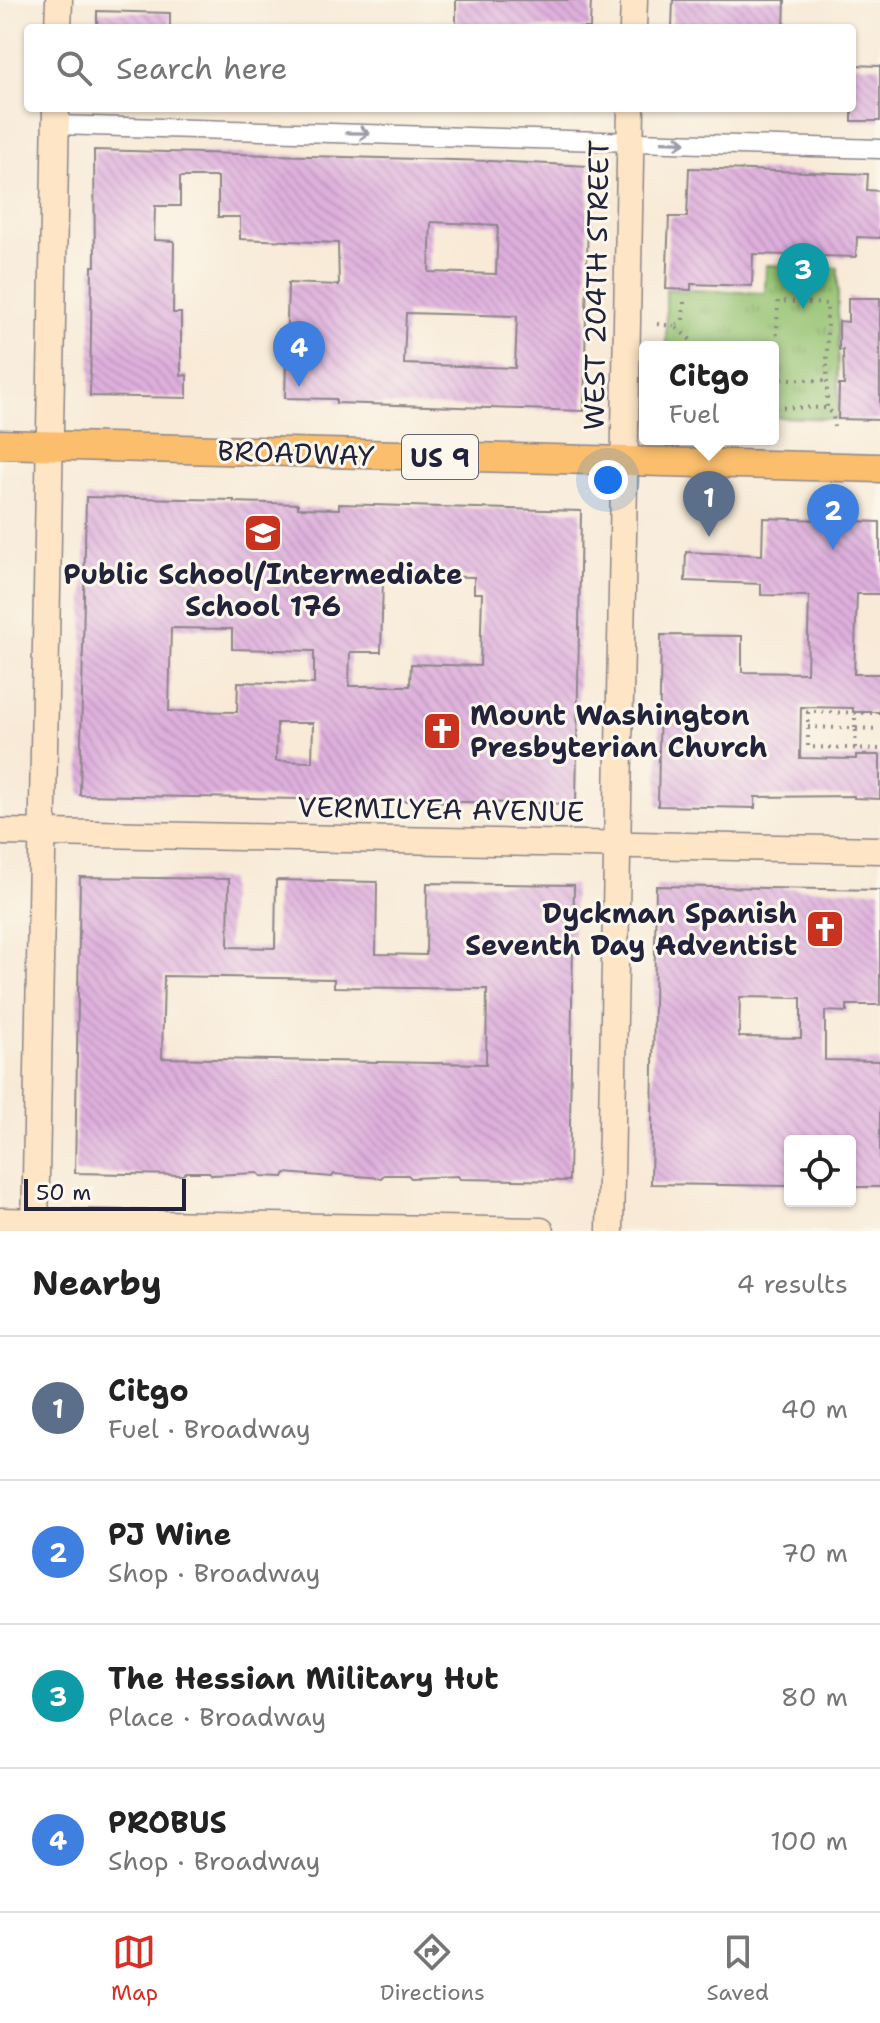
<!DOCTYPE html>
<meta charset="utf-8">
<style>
body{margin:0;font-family:"Shantell Sans",sans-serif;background:#f2f2f2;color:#222}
.controls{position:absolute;right:24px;bottom:24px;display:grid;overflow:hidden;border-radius:8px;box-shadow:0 2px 6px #0004}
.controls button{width:72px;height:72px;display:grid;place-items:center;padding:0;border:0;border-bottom:2px solid #e0e0e0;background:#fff;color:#222;font:40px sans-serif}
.scale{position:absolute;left:24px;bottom:20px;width:162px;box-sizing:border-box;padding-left:8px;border:4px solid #22223b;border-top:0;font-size:22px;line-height:28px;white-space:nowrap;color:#22223b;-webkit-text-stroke:6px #fbf7ec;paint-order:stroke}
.you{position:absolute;left:608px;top:480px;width:28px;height:28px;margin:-20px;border:6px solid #fff;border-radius:50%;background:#1a73e8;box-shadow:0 0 0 12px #1a73e833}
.badge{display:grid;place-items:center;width:52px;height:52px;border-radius:50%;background:#d93025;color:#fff;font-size:26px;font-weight:700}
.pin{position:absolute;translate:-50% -66px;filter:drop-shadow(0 2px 4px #0008)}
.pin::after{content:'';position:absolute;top:42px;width:28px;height:24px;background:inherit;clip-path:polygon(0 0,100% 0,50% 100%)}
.popup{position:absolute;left:639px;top:341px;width:140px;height:104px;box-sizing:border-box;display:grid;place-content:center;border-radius:8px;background:#fff;filter:drop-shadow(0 2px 6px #0005);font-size:26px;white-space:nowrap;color:#767676}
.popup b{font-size:30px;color:#222}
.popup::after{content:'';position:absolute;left:50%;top:100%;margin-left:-16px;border:16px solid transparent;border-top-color:#fff}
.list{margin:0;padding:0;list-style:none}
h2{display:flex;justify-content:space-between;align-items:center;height:104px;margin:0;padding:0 32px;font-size:34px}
h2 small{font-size:26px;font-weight:400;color:#767676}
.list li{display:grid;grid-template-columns:52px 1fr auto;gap:24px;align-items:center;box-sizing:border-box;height:144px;padding:0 32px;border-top:2px solid #e0e0e0}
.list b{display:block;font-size:30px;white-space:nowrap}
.list p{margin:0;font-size:26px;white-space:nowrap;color:#767676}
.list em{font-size:26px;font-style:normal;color:#767676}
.icon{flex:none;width:44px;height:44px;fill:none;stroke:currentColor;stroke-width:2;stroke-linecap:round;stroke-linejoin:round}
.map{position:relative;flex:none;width:880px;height:1231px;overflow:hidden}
.search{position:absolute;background:#fff;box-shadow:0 2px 6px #0004;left:24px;right:24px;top:24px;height:88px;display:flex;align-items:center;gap:20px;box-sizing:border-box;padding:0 28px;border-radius:8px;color:#767676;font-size:30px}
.sheet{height:680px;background:#fff}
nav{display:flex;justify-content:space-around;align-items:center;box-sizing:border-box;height:112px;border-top:2px solid #e0e0e0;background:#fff;font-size:22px;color:#767676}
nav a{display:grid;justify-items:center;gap:4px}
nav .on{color:#d93025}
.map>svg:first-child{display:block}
</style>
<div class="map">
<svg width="880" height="1231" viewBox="0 0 880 1231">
<defs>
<pattern id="park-tufts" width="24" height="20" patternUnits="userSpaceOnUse" patternTransform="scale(2)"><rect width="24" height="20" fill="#95c271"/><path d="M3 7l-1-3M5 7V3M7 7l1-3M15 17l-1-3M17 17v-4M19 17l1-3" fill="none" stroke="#80a663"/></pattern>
<pattern id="building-back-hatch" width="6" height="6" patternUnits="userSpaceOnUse" patternTransform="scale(2)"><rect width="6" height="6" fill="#deafdc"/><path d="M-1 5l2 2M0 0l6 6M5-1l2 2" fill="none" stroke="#be96be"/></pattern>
</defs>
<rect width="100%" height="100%" fill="#fbf7ec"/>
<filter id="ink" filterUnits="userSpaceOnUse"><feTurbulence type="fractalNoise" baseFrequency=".0125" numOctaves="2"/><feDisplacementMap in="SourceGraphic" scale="16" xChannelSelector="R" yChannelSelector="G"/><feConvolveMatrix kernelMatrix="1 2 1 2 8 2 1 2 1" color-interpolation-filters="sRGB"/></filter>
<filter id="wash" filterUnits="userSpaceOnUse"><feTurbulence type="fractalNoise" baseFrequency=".006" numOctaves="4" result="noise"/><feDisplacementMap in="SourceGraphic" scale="32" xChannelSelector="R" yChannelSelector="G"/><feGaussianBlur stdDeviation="1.8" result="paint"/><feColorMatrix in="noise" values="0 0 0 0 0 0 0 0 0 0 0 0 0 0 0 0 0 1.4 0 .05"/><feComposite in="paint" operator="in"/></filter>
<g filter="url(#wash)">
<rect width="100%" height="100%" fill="#f8ead7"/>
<polygon fill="url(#park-tufts)" stroke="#5c7256" stroke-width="2" points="766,265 838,268 838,419 773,417 773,347 666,347 666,289 765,293"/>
<g id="blocks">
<g fill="url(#building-back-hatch)" fill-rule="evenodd">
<polygon points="456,0 591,0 590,28 456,28"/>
<polygon points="673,0 785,0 784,28 672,28"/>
<polygon points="97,11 170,13 170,28 97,28"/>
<polygon points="852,65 880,66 880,121 852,121"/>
<path d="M94,150L490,161L589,166L584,411L336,403V399L285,398L288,283L339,285L338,243L240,239V217H218V177H180V206H155L154,240L174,241L173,313H181V376L187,375V398L90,396L92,266H95ZM431,222L498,225L496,274L429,272ZM406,313L517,316L515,368L404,364Z"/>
<polygon points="689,168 868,174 867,190 880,191 880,238 857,237 856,257 753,254 752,286 691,284 691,290 666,289 669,217 687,217"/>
<polygon points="848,298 880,298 880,420 838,419 839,385 844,385 843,350 839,350 839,321 848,322"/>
<path d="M86,497L234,500V502L298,504V508L339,509V504L581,511L576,804L80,795ZM420,576L474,577V593H482L480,666L411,664L410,686H349L350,652H381L383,579H420ZM171,628L232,629V649L314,651V684L238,682L237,712L169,711ZM277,723H313L312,762L276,761Z"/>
<polygon points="763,518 880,522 880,594 857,594 854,674 880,674 880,712 853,712 853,708 801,707 800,758 856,759 856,755 880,755 880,799 854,798 854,796 755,797 755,808 658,806 661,635 742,636 742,672 807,673 809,596 761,595 761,584 685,581 686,552 762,555"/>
<path d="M80,877L229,879L228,947L275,948L276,880L377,882L376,954L426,955L427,883L574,885L569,1181L460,1179L458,1176L411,1178L408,1175H384L381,1178L334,1174L332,1177L285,1173L283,1177L261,1176L258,1173L212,1175L209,1172H186L183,1175L75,1173ZM164,976L334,979V987L487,989L486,1064L162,1058Z"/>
<path d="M656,886L880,890V1005H847V1012L825,1011V1060L880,1061V1187H850V1141H790V1186L651,1184ZM740,997L801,998V1038L739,1037Z"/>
</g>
</g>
</g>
<g filter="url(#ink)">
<use href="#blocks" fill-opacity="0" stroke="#8d8689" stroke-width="2"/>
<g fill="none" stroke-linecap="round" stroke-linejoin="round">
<defs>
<polyline id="street" points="56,125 880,149"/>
<g id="secondary">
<polyline points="58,28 59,0"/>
<polyline points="633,28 634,0"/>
<polyline points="0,832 880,850"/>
<polyline points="0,1221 541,1231"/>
<polyline points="35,1231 56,108"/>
<polyline points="610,1231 631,108"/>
</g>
<polyline id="primary" points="0,444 880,468"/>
</defs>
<use href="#street" stroke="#8d8689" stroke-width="21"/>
<use href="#secondary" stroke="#8d8689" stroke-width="29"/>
<use href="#primary" stroke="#8d8689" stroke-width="31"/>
<g stroke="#8d8689" stroke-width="4" stroke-dasharray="2 6" stroke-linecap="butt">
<polyline points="684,302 683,320 674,326 699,347"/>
<polyline points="657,324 674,326"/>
<polyline points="699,346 717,347"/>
<polyline points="774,378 827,381"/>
<polyline points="774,407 778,301 827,304 827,408"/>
<polyline points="775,407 827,408 833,414 834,427"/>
<polyline points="880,713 808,712 808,747 880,749"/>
<polyline points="808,727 880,729"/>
<polyline points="855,728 855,713"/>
<polyline points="855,748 856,728"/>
</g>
<use href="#street" stroke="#fff" stroke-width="18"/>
<use href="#secondary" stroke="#fde5c5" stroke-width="26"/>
<use href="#primary" stroke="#fabe6d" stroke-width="28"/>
</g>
<defs><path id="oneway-shaft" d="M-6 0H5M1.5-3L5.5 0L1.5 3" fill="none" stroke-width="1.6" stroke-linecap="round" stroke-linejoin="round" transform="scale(2)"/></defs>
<g stroke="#9c9ca7">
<use href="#oneway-shaft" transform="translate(358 133) rotate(1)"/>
<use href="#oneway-shaft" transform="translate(674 142) rotate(2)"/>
</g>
</g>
<defs>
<symbol id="school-square" viewBox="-11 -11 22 22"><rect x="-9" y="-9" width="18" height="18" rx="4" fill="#c8321e" stroke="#fbf7ec"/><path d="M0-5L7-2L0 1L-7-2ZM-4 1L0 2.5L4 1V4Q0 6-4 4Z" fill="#fff"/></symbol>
<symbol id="church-square" viewBox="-11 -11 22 22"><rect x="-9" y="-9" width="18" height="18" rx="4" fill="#c8321e" stroke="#fbf7ec"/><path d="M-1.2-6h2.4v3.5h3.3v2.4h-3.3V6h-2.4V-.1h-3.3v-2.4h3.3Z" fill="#fff"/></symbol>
</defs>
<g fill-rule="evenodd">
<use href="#school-square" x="241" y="511" width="44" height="44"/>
<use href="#church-square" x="420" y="709" width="44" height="44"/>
<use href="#church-square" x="803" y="907" width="44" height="44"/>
</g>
<g text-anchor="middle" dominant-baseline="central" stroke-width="6" stroke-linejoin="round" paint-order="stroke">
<rect fill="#fbf7ec" stroke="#636270" stroke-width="2" x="402" y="435" width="76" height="44" rx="6"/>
<g font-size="26" font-weight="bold" fill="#22223b">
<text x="440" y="457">US 9</text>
</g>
<g font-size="28" fill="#22223b" stroke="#fbf7ec">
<text transform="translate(596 285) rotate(-89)">WEST 204TH STREET</text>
<text transform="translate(296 453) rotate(2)">BROADWAY</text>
<text transform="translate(441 809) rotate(1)">VERMILYEA AVENUE</text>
</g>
<g font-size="28" font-weight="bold" fill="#22223b" stroke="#fbf7ec">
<text x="263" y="574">Public School/Intermediate<tspan x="263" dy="32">School 176</tspan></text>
<text x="470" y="715" text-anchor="start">Mount Washington<tspan x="470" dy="32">Presbyterian Church</tspan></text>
<text x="797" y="913" text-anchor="end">Dyckman Spanish<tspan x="797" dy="32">Seventh Day Adventist</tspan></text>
</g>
</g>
</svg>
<div class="controls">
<button><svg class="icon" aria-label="locate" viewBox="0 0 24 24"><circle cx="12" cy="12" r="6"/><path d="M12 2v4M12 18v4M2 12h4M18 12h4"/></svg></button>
</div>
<div class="scale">50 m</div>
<div class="you"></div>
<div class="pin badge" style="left:709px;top:537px;background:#5c6f8a">1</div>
<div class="popup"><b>Citgo</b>Fuel</div>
<div class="pin badge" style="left:833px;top:550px;background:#3f7fe0">2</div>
<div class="pin badge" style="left:803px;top:309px;background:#0f9aa8">3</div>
<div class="pin badge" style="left:299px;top:387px;background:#3f7fe0">4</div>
<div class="search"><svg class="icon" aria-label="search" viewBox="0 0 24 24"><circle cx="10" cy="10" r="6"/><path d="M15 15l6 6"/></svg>Search here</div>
</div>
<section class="sheet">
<h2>Nearby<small>4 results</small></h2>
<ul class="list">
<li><span class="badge" style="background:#5c6f8a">1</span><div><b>Citgo</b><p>Fuel · Broadway</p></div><em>40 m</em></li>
<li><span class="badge" style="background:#3f7fe0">2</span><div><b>PJ Wine</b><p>Shop · Broadway</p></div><em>70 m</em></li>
<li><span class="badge" style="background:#0f9aa8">3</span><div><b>The Hessian Military Hut</b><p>Place · Broadway</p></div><em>80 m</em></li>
<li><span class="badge" style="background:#3f7fe0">4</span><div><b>PROBUS</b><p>Shop · Broadway</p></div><em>100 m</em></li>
</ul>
</section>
<nav>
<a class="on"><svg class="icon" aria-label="map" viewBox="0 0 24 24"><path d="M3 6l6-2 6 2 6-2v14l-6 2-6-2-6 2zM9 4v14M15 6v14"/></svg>Map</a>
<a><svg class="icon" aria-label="directions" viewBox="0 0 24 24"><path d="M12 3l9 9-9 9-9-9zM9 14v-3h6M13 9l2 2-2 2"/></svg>Directions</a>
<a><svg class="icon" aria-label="saved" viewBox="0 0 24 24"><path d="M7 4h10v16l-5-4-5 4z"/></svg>Saved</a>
</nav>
